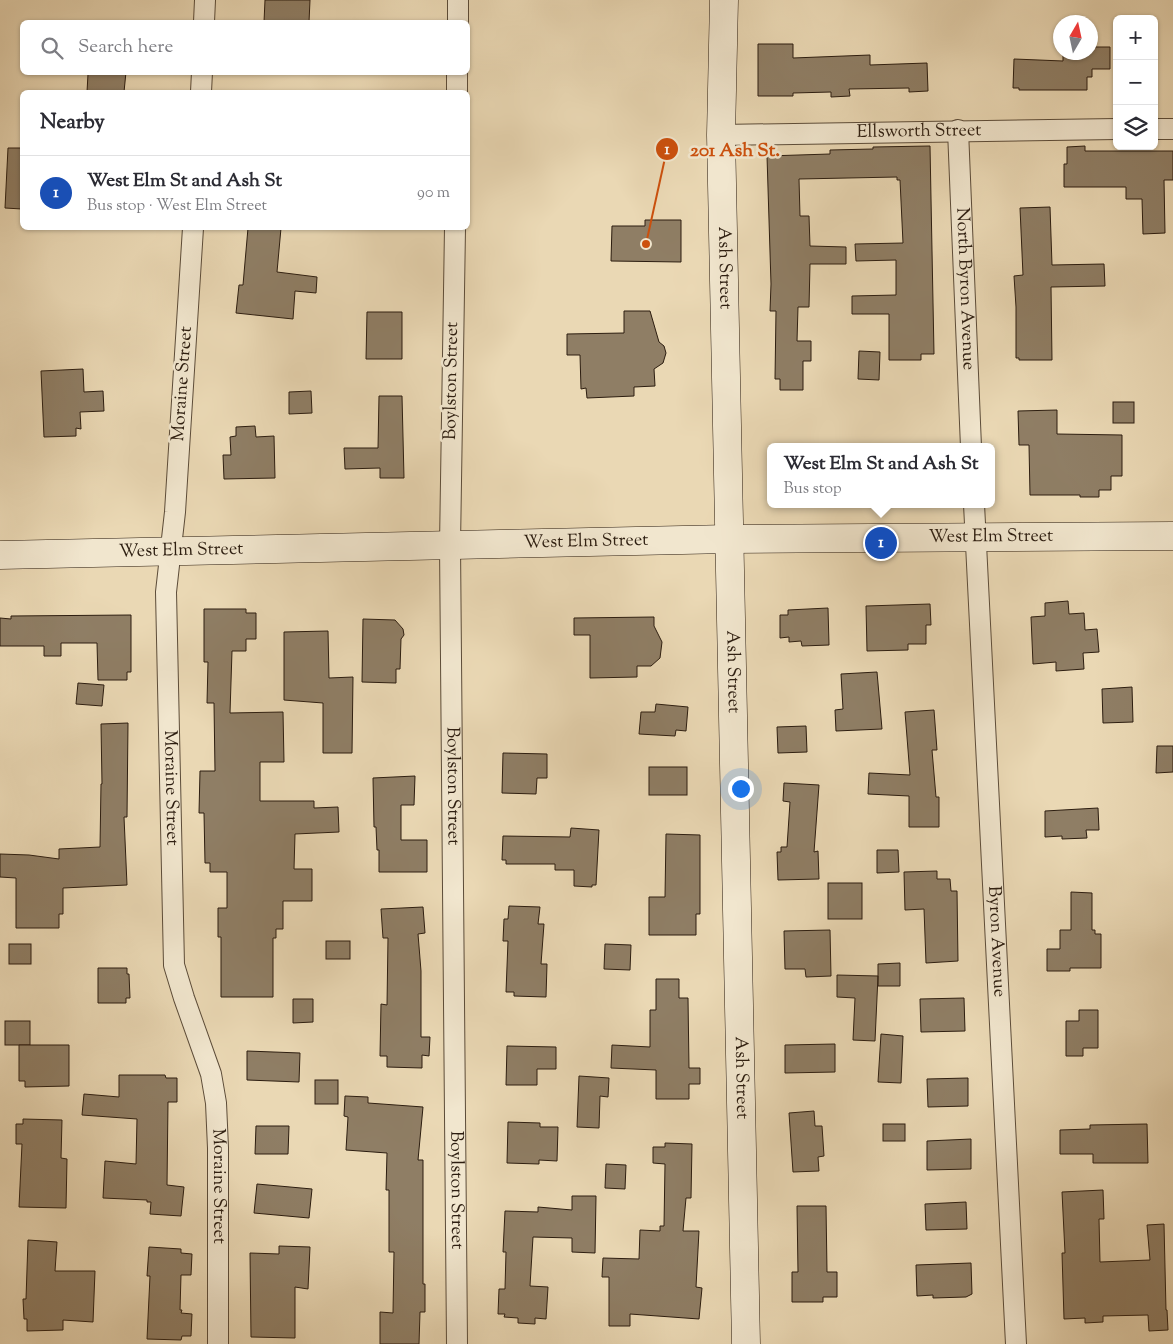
<!DOCTYPE html>
<meta charset="utf-8">
<style>
body{margin:0;font-family:"Sorts Mill Goudy",serif;background:#f7f7f7;color:#2b2b33}
.controls{position:absolute;right:15px;top:15px;display:grid;overflow:hidden;border-radius:8px;box-shadow:0 1px 4px #0004}
.controls button{width:45px;height:45px;display:grid;place-items:center;padding:0;border:0;border-bottom:1px solid #e1e1e2;background:#fff;color:#2b2b33;font:25px sans-serif}
.compass{position:absolute;left:1053px;top:15px;width:45px;height:45px;border-radius:50%;background:#fff;box-shadow:0 1px 4px #0004;rotate:9deg}
.you{position:absolute;left:740px;top:788px;width:18px;height:18px;margin:-12px;border:4px solid #fff;border-radius:50%;background:#1a73e8;box-shadow:0 0 0 8px #1a73e833}
.badge{display:grid;place-items:center;width:32px;height:32px;border-radius:50%;background:#d93025;color:#fff;font-size:16px;font-weight:700}
.pin{position:absolute;translate:-50% -50%;border:2px solid #fff;box-shadow:0 1px 5px #0006}
.popup{position:absolute;left:767px;top:443px;width:228px;height:65px;box-sizing:border-box;display:grid;place-content:center;border-radius:8px;background:#fff;filter:drop-shadow(0 1px 4px #0005);font-size:16px;white-space:nowrap;color:#7c7c81}
.popup b{font-size:19px;color:#2b2b33}
.popup::after{content:'';position:absolute;left:50%;top:100%;margin-left:-10px;border:10px solid transparent;border-top-color:#fff}
.list{margin:0;padding:0;list-style:none}
h2{display:flex;justify-content:space-between;align-items:center;height:65px;margin:0;padding:0 20px;font-size:21px}
h2 small{font-size:16px;font-weight:400;color:#7c7c81}
.list li{display:grid;grid-template-columns:32px 1fr auto;gap:15px;align-items:center;box-sizing:border-box;height:75px;padding:0 20px;border-top:1px solid #e1e1e2}
.list b{display:block;font-size:19px;white-space:nowrap}
.list p{margin:0;font-size:16px;white-space:nowrap;color:#7c7c81}
.list em{font-size:16px;font-style:normal;color:#7c7c81}
.icon{flex:none;width:28px;height:28px;fill:none;stroke:currentColor;stroke-width:2;stroke-linecap:round;stroke-linejoin:round}
.map{position:relative;flex:none;width:1173px;height:1344px;overflow:hidden}
.search{position:absolute;background:#fff;box-shadow:0 1px 4px #0004;left:20px;top:20px;width:450px;height:55px;display:flex;align-items:center;gap:12px;box-sizing:border-box;padding:0 18px;border-radius:8px;color:#7c7c81;font-size:19px}
.panel{position:absolute;background:#fff;box-shadow:0 1px 4px #0004;left:20px;top:90px;width:450px;height:140px;border-radius:8px}
.map>svg:first-child{display:block}
</style>
<div class="map">
<svg width="1173" height="1344" viewBox="0 0 1173 1344">
<rect width="100%" height="100%" fill="#ead8b4"/>
<filter id="stains"><feTurbulence type="fractalNoise" baseFrequency=".004" numOctaves="4"/><feColorMatrix values="0 0 0 0 .2 0 0 0 0 .09 0 0 0 0 .02 0 0 0 .5 -.17"/></filter>
<radialGradient id="worn" r=".72"><stop offset=".6" stop-color="#630" stop-opacity="0"/><stop offset="1" stop-color="#630" stop-opacity=".3"/></radialGradient>
<g fill="#8f7e65" stroke="#2c1d10">
<polygon points="265,0 310,0 309,22 264,22"/>
<polygon points="758,44 793,44 793,58 870,55 870,65 927,63 928,91 909,92 909,88 849,89 850,96 831,97 831,92 793,93 793,96 758,96"/>
<polygon points="1090,47 1110,47 1110,69 1092,69 1092,77 1087,77 1087,90 1019,90 1019,88 1013,88 1014,59 1063,61 1063,52 1090,52"/>
<polygon points="94,72 126,72 124,92 87,92 88,74 94,74"/>
<polygon points="930,146 934,354 921,354 921,360 889,360 889,314 852,314 852,296 896,295 896,260 856,261 855,244 903,243 900,180 897,180 897,177 799,179 800,216 809,216 810,246 846,247 846,264 810,264 809,307 798,307 797,341 811,341 811,361 803,361 803,390 780,390 780,379 775,379 776,311 770,311 771,284 767,156 830,154 830,150 873,149 873,147"/>
<polygon points="1085,146 1085,151 1173,151 1173,180 1164,180 1165,233 1143,234 1142,199 1126,199 1126,187 1064,187 1064,164 1067,164 1067,147"/>
<polygon points="8,148 22,148 22,209 5,208"/>
<polygon points="1050,207 1052,265 1104,264 1105,286 1051,287 1052,360 1019,360 1019,358 1016,358 1016,307 1014,276 1023,275 1020,208"/>
<polygon points="645,220 681,220 681,262 611,261 612,226 645,226"/>
<polygon points="248,228 281,228 277,272 317,277 316,293 295,291 293,319 236,313 239,285 243,285"/>
<polygon points="624,311 650,311 659,342 664,346 666,353 663,363 654,369 655,386 634,387 634,396 587,398 586,388 581,389 580,355 567,355 567,334 624,333"/>
<polygon points="367,312 402,312 402,359 366,359"/>
<polygon points="859,351 880,352 879,380 858,379"/>
<polygon points="83,369 84,392 103,391 104,411 80,412 81,429 76,428 76,436 44,437 41,371"/>
<polygon points="311,391 312,413 289,414 289,392"/>
<polygon points="379,396 402,396 404,478 380,478 380,468 345,469 344,448 378,448"/>
<rect x="1113" y="402" width="21" height="21"/>
<polygon points="1057,410 1057,434 1122,435 1122,476 1111,476 1111,490 1099,490 1099,497 1080,497 1080,495 1030,495 1029,445 1019,445 1018,411"/>
<polygon points="255,426 256,437 274,436 275,478 224,479 223,455 231,455 230,437 236,436 236,427"/>
<polygon points="1068,601 1069,614 1084,613 1085,630 1097,629 1099,652 1083,653 1084,669 1056,671 1056,662 1033,664 1031,617 1045,616 1045,603"/>
<polygon points="930,604 931,625 926,625 926,644 908,644 908,650 867,651 866,606"/>
<polygon points="828,608 829,645 802,646 801,641 789,642 789,637 780,638 780,615 788,615 788,610"/>
<polygon points="204,609 246,609 246,613 256,613 256,639 246,639 246,651 232,651 230,713 283,712 284,762 260,762 260,801 314,801 314,808 338,807 339,832 295,834 294,869 312,869 312,901 283,901 283,929 276,929 276,938 273,938 273,997 221,997 221,937 218,937 218,908 227,908 227,872 210,872 210,863 205,863 204,813 199,813 200,771 215,771 214,703 207,703 208,662 204,662"/>
<polygon points="131,615 131,672 127,672 127,680 98,680 97,643 61,643 61,656 44,656 44,646 0,646 0,618 11,619 11,616"/>
<polygon points="654,617 654,626 662,642 660,658 651,666 637,666 637,677 590,678 590,635 574,635 574,618"/>
<polygon points="363,619 395,620 403,629 404,635 401,639 400,669 396,669 396,683 362,682"/>
<polygon points="328,631 329,678 353,677 352,753 323,753 323,703 284,700 284,632"/>
<polygon points="877,672 882,729 836,731 835,710 843,709 841,674"/>
<polygon points="78,683 104,685 102,706 76,704"/>
<polygon points="1132,687 1133,722 1103,723 1102,689"/>
<polygon points="656,704 688,707 686,731 676,730 675,736 639,734 641,712 655,712"/>
<polygon points="934,710 937,750 932,750 936,797 939,797 939,827 909,827 909,796 868,794 869,773 910,775 905,712"/>
<polygon points="128,723 127,817 124,817 127,885 63,888 63,914 59,914 59,928 16,928 16,878 0,877 0,854 29,855 59,859 59,849 100,847 101,784 102,784 101,724"/>
<polygon points="806,726 807,752 778,753 777,727"/>
<polygon points="1157,746 1173,746 1173,772 1156,773"/>
<polygon points="503,753 547,754 547,778 537,778 536,794 502,793"/>
<rect x="649" y="767" width="38" height="28"/>
<polygon points="415,776 414,805 401,805 401,840 427,840 427,872 379,872 379,850 377,850 376,827 374,827 373,778"/>
<polygon points="784,783 819,785 814,852 818,851 819,879 778,880 777,852 781,852 781,847 787,847 790,802 783,801"/>
<polygon points="1098,808 1099,830 1086,830 1087,838 1062,839 1062,836 1045,837 1045,811"/>
<polygon points="571,828 599,830 596,885 592,885 592,887 574,886 574,870 555,870 555,864 506,864 506,860 502,860 503,836 570,837"/>
<polygon points="666,834 700,835 700,914 696,914 696,935 649,935 649,897 665,897"/>
<polygon points="877,850 898,850 899,872 877,873"/>
<polygon points="937,871 937,879 950,879 951,891 957,891 958,961 926,963 924,909 905,910 904,872"/>
<rect x="828" y="883" width="34" height="36"/>
<polygon points="1071,892 1092,893 1092,930 1095,930 1095,934 1101,934 1101,968 1070,968 1070,971 1047,971 1047,949 1060,949 1060,930 1071,930"/>
<polygon points="509,906 540,907 538,924 544,924 541,964 547,964 546,997 514,996 514,992 506,992 508,941 503,941 504,919 508,919"/>
<polygon points="423,907 425,933 418,934 421,971 421,1037 430,1037 429,1056 422,1055 422,1068 387,1067 387,1056 380,1056 381,1004 387,1005 388,938 383,938 381,909"/>
<polygon points="830,930 831,976 806,977 805,969 785,969 784,931"/>
<rect x="326" y="941" width="24" height="18"/>
<rect x="9" y="944" width="22" height="20"/>
<polygon points="605,944 631,945 630,970 604,969"/>
<polygon points="900,963 900,986 878,986 878,976 875,1041 853,1040 855,998 837,997 837,975 878,976 878,964"/>
<polygon points="98,968 127,968 127,974 129,974 130,998 126,998 126,1003 98,1003"/>
<polygon points="656,979 679,979 679,998 688,998 689,1068 700,1068 700,1084 689,1084 689,1099 656,1099 656,1070 611,1068 612,1045 650,1047 650,1010 656,1010"/>
<polygon points="964,998 965,1031 921,1032 920,999"/>
<polygon points="293,999 313,999 313,1022 293,1023"/>
<polygon points="1079,1010 1098,1010 1098,1048 1083,1048 1083,1056 1066,1056 1066,1021 1079,1021"/>
<rect x="5" y="1021" width="25" height="24"/>
<polygon points="881,1034 903,1036 901,1083 878,1082"/>
<polygon points="835,1044 835,1072 785,1073 785,1045"/>
<polygon points="19,1045 69,1045 69,1086 25,1087 25,1081 19,1081"/>
<polygon points="507,1046 556,1047 556,1069 537,1069 537,1085 506,1085"/>
<polygon points="247,1051 300,1053 299,1082 247,1080"/>
<polygon points="119,1075 165,1075 166,1078 177,1078 177,1102 168,1102 167,1185 184,1187 181,1216 150,1214 151,1202 147,1202 147,1200 103,1198 105,1161 136,1164 137,1119 82,1115 84,1094 119,1097"/>
<polygon points="579,1076 609,1078 608,1097 600,1096 599,1128 577,1127"/>
<polygon points="968,1078 968,1106 928,1107 927,1079"/>
<rect x="315" y="1080" width="23" height="24"/>
<polygon points="345,1096 368,1097 368,1103 423,1107 418,1160 423,1160 423,1284 425,1284 425,1312 420,1312 419,1344 380,1344 380,1312 393,1313 394,1252 389,1252 389,1190 386,1190 387,1153 346,1150 348,1117 344,1116"/>
<polygon points="814,1111 815,1126 822,1126 824,1156 818,1157 819,1171 793,1172 789,1113"/>
<polygon points="23,1119 62,1120 61,1158 67,1159 66,1208 19,1207 22,1144 16,1144 16,1124 23,1124"/>
<polygon points="508,1122 540,1123 540,1127 558,1127 557,1161 539,1160 539,1164 507,1163"/>
<rect x="883" y="1124" width="22" height="17"/>
<polygon points="1147,1124 1148,1163 1093,1163 1093,1154 1060,1154 1060,1130 1090,1129 1090,1125"/>
<polygon points="256,1126 289,1126 288,1154 255,1154"/>
<polygon points="971,1139 971,1169 927,1170 927,1141"/>
<polygon points="665,1143 692,1144 691,1198 686,1198 683,1231 699,1231 696,1287 702,1288 699,1319 630,1314 630,1326 609,1326 609,1277 602,1277 603,1258 639,1259 640,1230 660,1231 660,1226 664,1226 665,1164 653,1163 653,1147 665,1147"/>
<polygon points="606,1164 626,1165 625,1189 605,1188"/>
<polygon points="257,1184 312,1189 309,1218 254,1213"/>
<polygon points="1103,1190 1104,1219 1099,1219 1100,1262 1150,1260 1147,1225 1164,1224 1166,1310 1167,1310 1168,1330 1149,1331 1148,1315 1103,1316 1103,1322 1085,1323 1085,1318 1064,1319 1062,1253 1065,1253 1062,1192"/>
<polygon points="572,1196 596,1196 595,1253 572,1252 572,1238 533,1237 530,1286 548,1287 546,1319 535,1318 535,1324 518,1323 518,1318 504,1317 505,1314 498,1314 499,1289 505,1289 506,1252 503,1252 505,1211 538,1212 538,1207 572,1210"/>
<polygon points="966,1202 967,1229 926,1230 925,1204"/>
<polygon points="797,1206 826,1206 827,1272 837,1272 837,1297 823,1297 823,1302 792,1302 792,1272 798,1272"/>
<polygon points="28,1240 57,1242 55,1271 95,1271 93,1322 63,1320 63,1330 27,1331 27,1319 24,1319 23,1299 26,1299"/>
<polygon points="279,1246 310,1247 308,1289 295,1287 295,1338 251,1337 250,1253 279,1254"/>
<polygon points="149,1247 181,1249 181,1253 192,1254 191,1275 181,1275 180,1310 182,1310 181,1313 192,1314 191,1336 182,1336 181,1340 147,1339 150,1276 147,1276"/>
<polygon points="971,1263 972,1294 966,1297 933,1298 933,1295 917,1296 916,1265"/>
</g>
<g fill="none" stroke-linecap="round" stroke-linejoin="round">
<defs>
<g id="street">
<polyline points="204,22 205,0"/>
<polyline points="458,22 458,0"/>
<polyline points="201,92 202,72"/>
<polyline points="457,92 457,72"/>
<polyline points="1154,129 1173,129"/>
<path id="s1" d="M958,130L971,447"/>
<path id="s2" d="M721,135L1117,129"/>
<path id="s3" d="M193,228L175,512L166,592L174,965L184,998L211,1074L216,1103L218,1148V1344"/>
<path id="s4" d="M455,228L450,545L457,1344"/>
<path id="s5" d="M974,504L1016,1344"/>
</g>
<g id="secondary">
<path id="s6" d="M724,0L721,135L746,1344"/>
<path id="s7" d="M0,555L729,539L1173,536"/>
</g>
</defs>
<use href="#street" stroke="#5c4c39" stroke-width="22"/>
<use href="#secondary" stroke="#2c1d10" stroke-width="29"/>
<use href="#street" stroke="#f1e6ce" stroke-width="20"/>
<use href="#secondary" stroke="#f1e6ce" stroke-width="28"/>
</g>
<g text-anchor="middle" dominant-baseline="central" stroke-width="5" stroke-linejoin="round" paint-order="stroke">
<g font-size="18" fill="#2c1d10" stroke="#f1e6ce">
<text stroke="none"><textPath href="#s2" startOffset="198">Ellsworth Street</textPath></text>
<text stroke="none"><textPath href="#s6" startOffset="268">Ash Street</textPath></text>
<text stroke="none"><textPath href="#s1" startOffset="159">North Byron Avenue</textPath></text>
<text transform="translate(452 381) rotate(-89)">Boylston Street</text>
<text transform="translate(183 384) rotate(-86)">Moraine Street</text>
<text stroke="none"><textPath href="#s7" startOffset="991">West Elm Street</textPath></text>
<text stroke="none"><textPath href="#s7" startOffset="586">West Elm Street</textPath></text>
<text stroke="none"><textPath href="#s7" startOffset="181">West Elm Street</textPath></text>
<text stroke="none"><textPath href="#s6" startOffset="672">Ash Street</textPath></text>
<text stroke="none"><textPath href="#s4" startOffset="558">Boylston Street</textPath></text>
<text stroke="none"><textPath href="#s3" startOffset="561">Moraine Street</textPath></text>
<text stroke="none"><textPath href="#s5" startOffset="438">Byron Avenue</textPath></text>
<text stroke="none"><textPath href="#s6" startOffset="1078">Ash Street</textPath></text>
<text stroke="none"><textPath href="#s3" startOffset="966">Moraine Street</textPath></text>
<text stroke="none"><textPath href="#s4" startOffset="962">Boylston Street</textPath></text>
</g>
</g>
<path fill="none" stroke="#cc500d" stroke-width="2" d="M646 244L667 149"/>
<g fill="#cc500d" stroke="#f1e6ce" stroke-width="2">
<circle cx="646" cy="244" r="5"/>
<circle cx="667" cy="149" r="12"/>
</g>
<g font-size="15" text-anchor="middle" font-weight="bold" fill="#fff">
<text x="667" y="154">1</text>
</g>
<g font-size="19" text-anchor="middle" font-weight="bold" fill="#cc500d" stroke="#f1e6ce" stroke-width="5" stroke-linejoin="round" paint-order="stroke">
<text x="735" y="156">201 Ash St.</text>
</g>
<rect width="100%" height="100%" filter="url(#stains)"/>
<rect width="100%" height="100%" fill="url(#worn)"/>
</svg>
<div class="controls">
<button>+</button>
<button>−</button>
<button><svg class="icon" aria-label="layers" viewBox="0 0 24 24"><path d="M12 4l9 5-9 5-9-5zM3 14l9 5 9-5"/></svg></button>
</div>
<svg class="compass" viewBox="-18 -18 36 36"><path d="M0-13l5 13h-10z" fill="#e53935"/><path d="M0 13l5-13h-10z" fill="#7c7c81"/></svg>
<div class="you"></div>
<div class="pin badge" style="left:881px;top:543px;background:#1a4fb4">1</div>
<div class="popup"><b>West Elm St and Ash St</b>Bus stop</div>
<div class="search"><svg class="icon" aria-label="search" viewBox="0 0 24 24"><circle cx="10" cy="10" r="6"/><path d="M15 15l6 6"/></svg>Search here</div>
<section class="panel">
<h2>Nearby<small></small></h2>
<ul class="list">
<li><span class="badge" style="background:#1a4fb4">1</span><div><b>West Elm St and Ash St</b><p>Bus stop · West Elm Street</p></div><em>90 m</em></li>
</ul>
</section>
</div>
